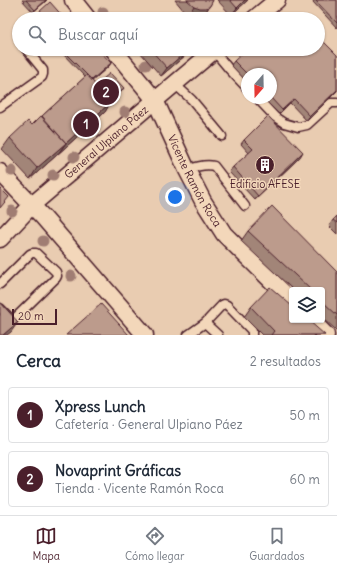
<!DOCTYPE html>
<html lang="es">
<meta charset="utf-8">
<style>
body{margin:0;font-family:Delius,sans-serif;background:#f6f6f7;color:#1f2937}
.controls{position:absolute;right:12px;bottom:12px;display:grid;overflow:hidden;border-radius:4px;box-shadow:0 1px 3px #0004}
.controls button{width:36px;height:36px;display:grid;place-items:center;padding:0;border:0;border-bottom:1px solid #e0e1e3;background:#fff;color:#1f2937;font:20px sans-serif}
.compass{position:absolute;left:241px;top:68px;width:36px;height:36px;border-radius:50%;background:#fff;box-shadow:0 1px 3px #0004;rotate:200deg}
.scale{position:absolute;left:12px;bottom:10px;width:45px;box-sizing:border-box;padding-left:4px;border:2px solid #4a1f2b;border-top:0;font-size:11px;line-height:14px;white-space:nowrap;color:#4a1f2b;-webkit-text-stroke:3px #f3d7ba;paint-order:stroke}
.you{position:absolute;left:175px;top:197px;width:14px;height:14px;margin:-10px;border:3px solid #fff;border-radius:50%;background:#1a73e8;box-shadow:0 0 0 6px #1a73e833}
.badge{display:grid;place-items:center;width:26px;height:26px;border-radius:50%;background:#4a1f2b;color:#fff;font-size:13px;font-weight:700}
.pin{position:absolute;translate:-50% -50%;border:2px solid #fff;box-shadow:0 1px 4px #0006}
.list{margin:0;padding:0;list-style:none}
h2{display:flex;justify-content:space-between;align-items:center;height:52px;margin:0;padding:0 16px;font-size:17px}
h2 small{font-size:13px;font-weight:400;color:#747a83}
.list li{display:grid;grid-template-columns:26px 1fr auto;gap:12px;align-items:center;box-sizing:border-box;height:56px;margin:0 8px 8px;padding:0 8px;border:1px solid #e0e1e3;border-radius:4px}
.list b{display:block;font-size:15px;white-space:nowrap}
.list p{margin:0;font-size:13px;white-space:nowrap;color:#747a83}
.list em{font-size:13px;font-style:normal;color:#747a83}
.icon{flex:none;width:22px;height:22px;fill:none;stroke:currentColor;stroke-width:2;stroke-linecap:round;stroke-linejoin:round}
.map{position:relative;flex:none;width:337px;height:335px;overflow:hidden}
.search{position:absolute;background:#fff;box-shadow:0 1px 3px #0004;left:12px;right:12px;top:12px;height:44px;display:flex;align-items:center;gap:10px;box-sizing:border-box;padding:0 14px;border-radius:22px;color:#747a83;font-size:15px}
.sheet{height:180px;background:#fff}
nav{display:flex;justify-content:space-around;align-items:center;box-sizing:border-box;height:56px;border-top:1px solid #e0e1e3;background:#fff;font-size:11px;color:#747a83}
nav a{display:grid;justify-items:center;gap:2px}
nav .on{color:#4a1f2b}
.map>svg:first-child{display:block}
</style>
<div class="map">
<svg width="337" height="335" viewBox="0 0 337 335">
<rect width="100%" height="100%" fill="#e9ccb1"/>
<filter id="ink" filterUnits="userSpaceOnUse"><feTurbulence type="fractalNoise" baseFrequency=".025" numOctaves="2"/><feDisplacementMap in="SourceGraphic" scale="8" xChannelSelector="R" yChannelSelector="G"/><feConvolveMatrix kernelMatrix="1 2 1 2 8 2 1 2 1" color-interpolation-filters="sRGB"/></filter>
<g filter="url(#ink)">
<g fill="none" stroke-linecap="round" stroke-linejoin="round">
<defs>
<g id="service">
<polyline points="214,51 229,69 247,88"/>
<polyline points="176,83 179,88 192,100 222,136"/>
<polyline points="257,98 275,117 284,123 298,127 307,125 331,103 337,103"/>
<polyline points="0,107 42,77 43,74 43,70 26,49"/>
<path d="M187,170C195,167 206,164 214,166L245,206"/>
<polyline points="0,284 30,254 32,253 36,253 56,272 57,276 56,278 14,319 11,319 0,308"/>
<polyline points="205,323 218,335"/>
<polyline points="188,335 205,323 222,305 224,304 227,305 252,331 252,335"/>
</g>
<g id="minor">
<polyline points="73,0 88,19"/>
<polyline points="254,19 277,0"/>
<path id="s1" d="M113,49L155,100L187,170L203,201L224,234L292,301"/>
<polyline points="0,172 43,217 145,335"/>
<path id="s2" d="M0,239L32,205L165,92L216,49"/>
<polyline points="311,320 326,335"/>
</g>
</defs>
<use href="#service" stroke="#4a1f2b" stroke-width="11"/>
<use href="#minor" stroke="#4a1f2b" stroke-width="19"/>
<use href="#service" stroke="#f3d7ba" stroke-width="8"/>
<use href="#minor" stroke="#f3d7ba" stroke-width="16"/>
</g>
<g fill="#a07d73">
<circle cx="103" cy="12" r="5.5"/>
<circle cx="146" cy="65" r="5.5"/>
<circle cx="125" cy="112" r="5.5"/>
<circle cx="74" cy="157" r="5.5"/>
<circle cx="12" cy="171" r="5.5"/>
<circle cx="53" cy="175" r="5.5"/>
<circle cx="12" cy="211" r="5.5"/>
<circle cx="43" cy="241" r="5.5"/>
<circle cx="71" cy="276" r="5.5"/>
</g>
<g fill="#a28578" stroke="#4a1f2b">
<polygon points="22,0 47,0 33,12"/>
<polygon points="175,0 213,0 206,12 204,14 199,16 194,16 189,14 184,11"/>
<polygon points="217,0 248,0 231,15"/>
<polygon points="314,0 337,0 337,28 313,2"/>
<polygon points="39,12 65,19 37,19 36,17"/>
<polygon points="141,49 193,49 161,76 139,51"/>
<polygon points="298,50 337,55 337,91 307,121 290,103 279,114 263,98 271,98 247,74 247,82 231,65 234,61"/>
<polygon points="63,51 111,63 109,66 92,81 96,85 121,92 111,101 105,112 58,154 30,179 2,149 10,138 32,125 85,77 62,53"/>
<polygon points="244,140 300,157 255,200 229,172 233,167 249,153 241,144"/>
<polygon points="337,216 337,234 329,226 333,220"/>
<polygon points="248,231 337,272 337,331 322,317 322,290 293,290 241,241"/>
<polygon points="251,307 325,335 262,335 244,317"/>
</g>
<g fill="#846c62" stroke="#4a1f2b">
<polygon points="46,0 47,0 33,12 35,10"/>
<polygon points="245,0 248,0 231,15 237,8"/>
<polygon points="211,4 204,14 199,16 194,16 189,14 194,6"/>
<polygon points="189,49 193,49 161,76 167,68"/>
<polygon points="111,63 109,66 90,83 92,80"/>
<polygon points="124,88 121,92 105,106 109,101"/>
<polygon points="337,90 337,91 307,121 310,116"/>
<polygon points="111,102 105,112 58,154 65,144"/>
<polygon points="66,143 58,154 30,179 37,168"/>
<polygon points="303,152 300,157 255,200 258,196"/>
<polygon points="18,322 11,332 7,335 3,335"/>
</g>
<g fill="#bc9b8c" stroke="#4a1f2b">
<polygon points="26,0 46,0 35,10"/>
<polygon points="187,0 213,0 211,4 209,7 205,8 200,8 194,6"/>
<polygon points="230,0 245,0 237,8"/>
<polygon points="315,0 337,0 337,23"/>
<polygon points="50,2 65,19 45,19 39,12"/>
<polygon points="178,15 181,19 173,19"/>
<polygon points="318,36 337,55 337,90 310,116 294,99 282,110 271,98 271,74 247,74 234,61 247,49 297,49 298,50 300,49 318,49"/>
<polygon points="65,49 98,49 111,63 92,80 63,51"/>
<polygon points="150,49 189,49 167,68"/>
<polygon points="110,73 124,88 110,100 96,85"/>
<polygon points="87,75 111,102 65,144 66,143 42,116"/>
<polygon points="41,116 66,143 37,168 10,138 28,121 32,125"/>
<polygon points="268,116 303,152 258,196 233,167 253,149 244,140"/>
<polygon points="0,188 9,197 0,208"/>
<polygon points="272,206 337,272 337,315 322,301 322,290 311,290 248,231"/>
<polygon points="337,216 337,223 333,220"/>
<polygon points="270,287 292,306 292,320 308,320 325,335 271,335 274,331 251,307"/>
<polygon points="0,302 18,322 3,335 0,335"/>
<polygon points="101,304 129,335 66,335"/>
</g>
</g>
<defs>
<symbol id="building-disc" viewBox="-11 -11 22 22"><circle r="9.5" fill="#4a1f2b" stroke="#f3d7ba"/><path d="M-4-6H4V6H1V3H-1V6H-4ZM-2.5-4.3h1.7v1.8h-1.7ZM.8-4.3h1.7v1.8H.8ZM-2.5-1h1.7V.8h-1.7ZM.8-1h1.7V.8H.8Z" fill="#fff"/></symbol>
</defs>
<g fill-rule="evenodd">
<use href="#building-disc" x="254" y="154" width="22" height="22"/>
</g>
<g text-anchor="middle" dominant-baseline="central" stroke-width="3" stroke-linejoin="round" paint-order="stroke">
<g font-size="11" fill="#4a1f2b" stroke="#f3d7ba">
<text stroke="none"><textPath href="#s2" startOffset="144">General Ulpiano Páez</textPath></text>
<text stroke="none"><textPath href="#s1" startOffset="156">Vicente Ramón Roca</textPath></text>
</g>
<g font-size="11" fill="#4a1f2b" stroke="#f3d7ba">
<text x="265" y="184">Edificio AFESE</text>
</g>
</g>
</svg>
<div class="controls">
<button><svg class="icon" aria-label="layers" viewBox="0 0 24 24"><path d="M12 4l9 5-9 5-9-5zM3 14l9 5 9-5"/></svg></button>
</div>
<svg class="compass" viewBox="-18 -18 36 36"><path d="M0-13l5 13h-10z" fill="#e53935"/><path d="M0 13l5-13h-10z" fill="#747a83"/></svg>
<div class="scale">20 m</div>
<div class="you"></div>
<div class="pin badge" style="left:86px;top:124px">1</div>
<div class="pin badge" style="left:106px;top:92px">2</div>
<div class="search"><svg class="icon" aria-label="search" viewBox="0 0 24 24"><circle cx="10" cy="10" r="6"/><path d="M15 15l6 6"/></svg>Buscar aquí</div>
</div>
<section class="sheet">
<h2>Cerca<small>2 resultados</small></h2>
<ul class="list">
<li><span class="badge">1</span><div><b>Xpress Lunch</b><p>Cafetería · General Ulpiano Páez</p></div><em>50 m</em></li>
<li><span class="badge">2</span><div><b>Novaprint Gráficas</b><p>Tienda · Vicente Ramón Roca</p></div><em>60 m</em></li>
</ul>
</section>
<nav>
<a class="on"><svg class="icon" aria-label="map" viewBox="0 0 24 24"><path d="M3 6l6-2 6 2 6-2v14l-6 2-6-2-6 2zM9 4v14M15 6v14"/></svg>Mapa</a>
<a><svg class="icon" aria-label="directions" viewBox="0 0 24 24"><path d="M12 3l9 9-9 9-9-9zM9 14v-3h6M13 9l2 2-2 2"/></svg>Cómo llegar</a>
<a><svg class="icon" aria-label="saved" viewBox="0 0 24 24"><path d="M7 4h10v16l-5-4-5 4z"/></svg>Guardados</a>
</nav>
